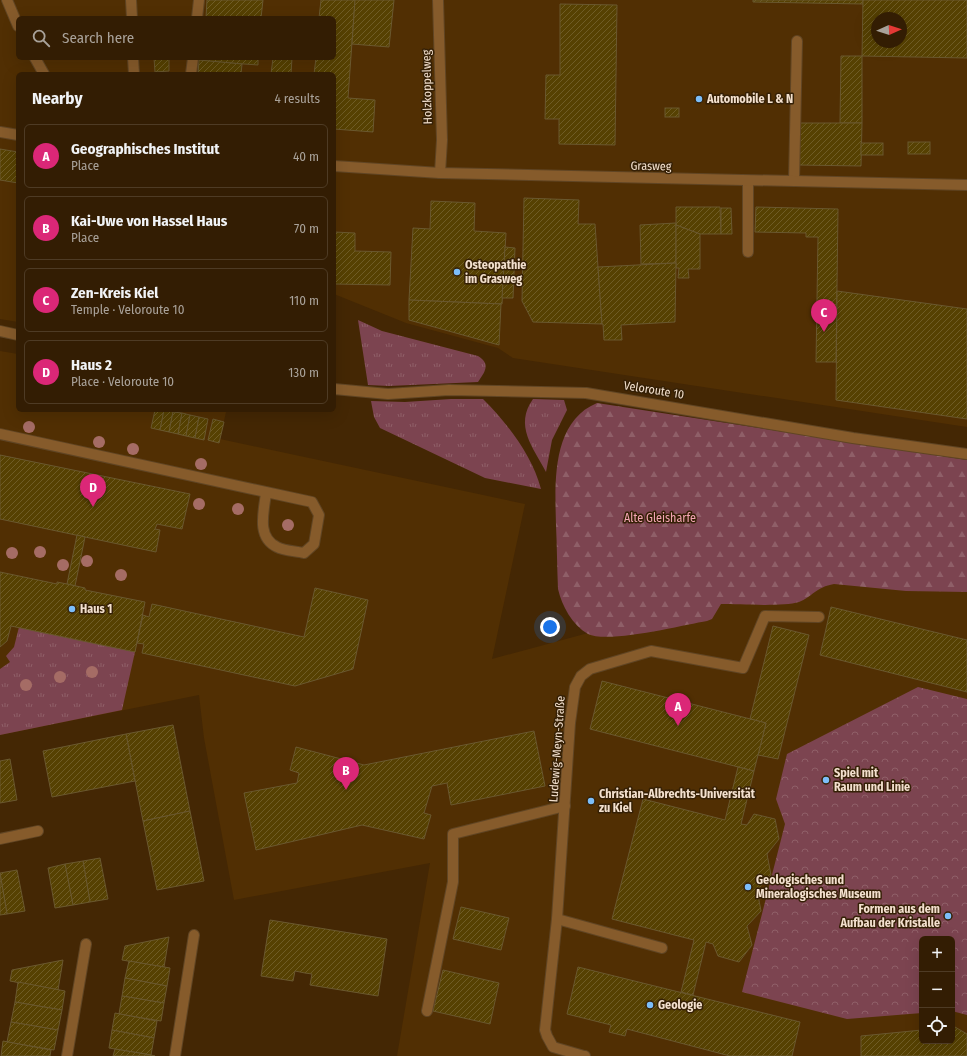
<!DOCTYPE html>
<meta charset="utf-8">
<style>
body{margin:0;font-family:"Fira Sans Condensed",sans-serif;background:#3b260d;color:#f1f3f6}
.controls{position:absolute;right:12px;bottom:12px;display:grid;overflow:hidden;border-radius:6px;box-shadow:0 4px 16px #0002}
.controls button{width:36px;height:36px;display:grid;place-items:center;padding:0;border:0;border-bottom:1px solid #4e3b25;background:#331d03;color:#f1f3f6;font:20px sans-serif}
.compass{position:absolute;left:871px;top:12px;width:36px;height:36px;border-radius:50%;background:#331d03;box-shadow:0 4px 16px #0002;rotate:87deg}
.you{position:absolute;left:550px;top:627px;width:14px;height:14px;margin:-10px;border:3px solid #fff;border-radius:50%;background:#1a73e8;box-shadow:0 0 0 6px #1a73e833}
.badge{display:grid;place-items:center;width:26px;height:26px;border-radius:50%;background:#db2777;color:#fff;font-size:13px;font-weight:700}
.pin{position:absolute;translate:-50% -33px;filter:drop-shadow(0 1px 2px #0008)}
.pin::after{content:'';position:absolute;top:21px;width:14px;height:12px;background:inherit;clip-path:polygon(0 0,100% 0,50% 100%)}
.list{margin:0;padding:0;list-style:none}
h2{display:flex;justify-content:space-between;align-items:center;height:52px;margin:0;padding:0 16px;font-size:17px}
h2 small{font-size:13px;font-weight:400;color:#a9a29a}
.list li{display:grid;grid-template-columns:26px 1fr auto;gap:12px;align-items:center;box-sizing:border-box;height:64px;margin:0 8px 8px;padding:0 8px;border:1px solid #4e3b25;border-radius:6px}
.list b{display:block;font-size:15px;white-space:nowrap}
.list p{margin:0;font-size:13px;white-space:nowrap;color:#a9a29a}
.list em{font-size:13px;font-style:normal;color:#a9a29a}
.icon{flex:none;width:22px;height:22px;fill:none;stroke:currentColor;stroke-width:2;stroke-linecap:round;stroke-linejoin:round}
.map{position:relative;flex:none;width:967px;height:1056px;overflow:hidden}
.search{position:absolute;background:#331d03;box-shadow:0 4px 16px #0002;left:16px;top:16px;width:320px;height:44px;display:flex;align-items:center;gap:10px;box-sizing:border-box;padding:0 14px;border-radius:6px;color:#a9a29a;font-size:15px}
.panel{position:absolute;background:#331d03;box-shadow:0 4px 16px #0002;left:16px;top:72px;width:320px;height:340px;border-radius:6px}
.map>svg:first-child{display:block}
</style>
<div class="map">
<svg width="967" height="1056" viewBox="0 0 967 1056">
<defs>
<pattern id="grass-tufts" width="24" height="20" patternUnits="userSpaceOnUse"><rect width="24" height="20" fill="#7c4450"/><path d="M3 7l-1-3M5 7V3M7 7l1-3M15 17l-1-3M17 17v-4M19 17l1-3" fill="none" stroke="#8f5f68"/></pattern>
<pattern id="forest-firs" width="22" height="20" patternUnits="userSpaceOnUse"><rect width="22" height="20" fill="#7c4450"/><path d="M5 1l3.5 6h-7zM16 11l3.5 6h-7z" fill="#8f5f68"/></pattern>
<pattern id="park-crowns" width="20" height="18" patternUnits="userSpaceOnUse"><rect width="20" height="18" fill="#7c4450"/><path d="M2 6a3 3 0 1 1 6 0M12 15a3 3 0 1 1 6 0" fill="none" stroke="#8f5f68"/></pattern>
<pattern id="building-hatch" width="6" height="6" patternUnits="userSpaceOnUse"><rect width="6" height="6" fill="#564102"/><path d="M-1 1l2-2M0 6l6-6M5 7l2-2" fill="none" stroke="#6f5c26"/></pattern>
</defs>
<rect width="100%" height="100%" fill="#442704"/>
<g fill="#512f03" fill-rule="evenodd">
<path d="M0,0H967V427L513,358L498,348L406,323L334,294V74H18V322L0,319ZM18,18H334V58H18ZM877,18H901V42H877Z"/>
<path d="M0,351L18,354V410H216L226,412L220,439L525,504L492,659L754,588L967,545V1056H397L430,863L234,900L204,738L199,695L0,735ZM922,939H952V1041H922Z"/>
</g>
<g fill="url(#grass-tufts)">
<path d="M358,320L382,331L478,356C491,364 485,372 478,382L389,386L368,385Z"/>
<path d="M451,399H483C507,423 532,455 541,489L485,478L380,428L374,417L371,401L405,402Z"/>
<path d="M533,399L564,400L567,410L552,440L546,472C533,447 514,426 533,399Z"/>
<polygon points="19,627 135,652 122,710 0,735 0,669 10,662 6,656 14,647"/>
</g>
<path fill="url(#forest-firs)" d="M597,403L967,460V592L906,591L834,584C816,587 812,597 799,602C782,607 740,604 721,604L712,619L707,621C683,625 608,644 588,634C572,625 562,606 558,589C557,567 557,546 556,525C555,484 551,422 597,403Z"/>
<polygon fill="url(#park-crowns)" points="918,687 967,699 967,1015 952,1011 952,939 922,939 922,1013 847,1019 742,992 785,824 776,799 787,754"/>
<g fill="url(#building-hatch)" stroke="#6a582f" fill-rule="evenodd">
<polygon points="207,0 263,0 261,18 206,18"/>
<polygon points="321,0 355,0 348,98 375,100 373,132 334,129 334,74 314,74 316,58 334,58 334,18 319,18"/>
<polygon points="355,0 394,0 389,47 352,44"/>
<polygon points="753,0 863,0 863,4 753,2"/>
<path d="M863,0H967V58L862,56ZM877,18H901V42H877Z"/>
<polygon points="560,4 617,5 615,145 559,144 559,119 545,119 546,75 560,75"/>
<polygon points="841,56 862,56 862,123 840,123"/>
<polygon points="154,58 169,58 169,71 155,72"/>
<polygon points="203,58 258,58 258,65 203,61"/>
<polygon points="273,58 292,58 291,74 271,74"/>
<polygon points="199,60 242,64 241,74 198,74"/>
<rect x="665" y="108" width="14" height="9"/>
<polygon points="799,123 862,123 861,166 799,165"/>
<rect x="908" y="142" width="22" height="12"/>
<rect x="861" y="143" width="22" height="12"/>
<polygon points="0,149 18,152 18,183 0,180"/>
<polygon points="524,198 579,200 578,224 595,224 602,324 533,322 522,301"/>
<polygon points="431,201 475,203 474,231 506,233 502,304 409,300 413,228 430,229"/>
<polygon points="676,207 720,207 721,234 700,234 676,225"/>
<polygon points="756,207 838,209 836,362 816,362 818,237 806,237 806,233 755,232"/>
<polygon points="721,208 731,208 732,234 721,234"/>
<polygon points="676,223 676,263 641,264 640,225"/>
<polygon points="676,225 700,234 700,269 688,269 689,278 678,278 679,268 676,268"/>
<polygon points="334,232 355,233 355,251 391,252 390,285 334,284"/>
<polygon points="505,247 515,248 513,298 502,298"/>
<polygon points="676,263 675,322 621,325 622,340 604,340 603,324 602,324 598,267"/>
<polygon points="837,291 967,309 967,419 836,400"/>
<polygon points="409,300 501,304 499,345 409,320"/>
<polygon points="155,410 164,410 160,430 151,428"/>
<polygon points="164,410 173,412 169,432 160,430"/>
<polygon points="173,412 182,413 178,434 169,432"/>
<polygon points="182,413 190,415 186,436 178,434"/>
<polygon points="190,415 199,417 195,438 186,436"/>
<polygon points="199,417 208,419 204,440 195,438"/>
<polygon points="213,419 224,422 219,443 208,440"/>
<polygon points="0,455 190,494 182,529 157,524 155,529 160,530 156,552 0,519"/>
<polygon points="77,535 85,537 75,586 67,584"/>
<polygon points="0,572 57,584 57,582 67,584 85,588 85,590 145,602 135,652 11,626 7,641 0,647"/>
<polygon points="315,588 368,600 353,669 295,686 142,653 144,644 137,643 143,615 149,617 152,604 304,637"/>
<polygon points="831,607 967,640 967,692 820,655"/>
<polygon points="773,626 809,635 778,759 758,755 766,723 750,719"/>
<polygon points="602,681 766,723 754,771 590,729"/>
<polygon points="173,725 190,811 143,821 126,734"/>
<polygon points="534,731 545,786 451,805 447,783 432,786 424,813 431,815 424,839 362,825 256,850 244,793 297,783 299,773 290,770 296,747 364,765"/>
<polygon points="126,734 135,781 52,797 43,751"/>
<polygon points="10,759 17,800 0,803 0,761"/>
<polygon points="738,767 754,771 741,824 747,825 754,814 775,819 779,839 767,854 771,875 757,890 761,911 747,926 752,945 739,962 718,956 713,944 706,942 693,995 681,992 694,940 612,919 643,799 725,820"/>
<polygon points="190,811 204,881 157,890 143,821"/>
<polygon points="100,858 108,899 90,902 83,861"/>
<polygon points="83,861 90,902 73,905 65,864"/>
<polygon points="65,864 73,905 55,908 48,868"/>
<polygon points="17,870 25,911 7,914 0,873"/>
<polygon points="0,873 7,914 0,915"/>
<polygon points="461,907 509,918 501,950 453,939"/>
<polygon points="270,920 387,939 378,996 310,985 312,974 305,973 295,971 293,981 261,976"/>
<polygon points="169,937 164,967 122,960 125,946"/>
<polygon points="63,960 58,990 10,981 12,970"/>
<polygon points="129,961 170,968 167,986 125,978"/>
<polygon points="578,967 800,1022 792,1056 730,1056 627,1029 625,1036 609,1032 611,1025 567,1014"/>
<polygon points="443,970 499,983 490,1024 433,1011"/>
<polygon points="125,978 167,986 164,1003 122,996"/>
<polygon points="18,982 65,991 62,1010 15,1002"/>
<polygon points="122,996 164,1003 161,1021 119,1014"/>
<polygon points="15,1002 62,1010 58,1030 11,1022"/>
<polygon points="115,1013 157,1021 154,1038 112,1030"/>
<polygon points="11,1022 58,1030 54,1050 7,1042"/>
<polygon points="955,1027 967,1034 967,1056 861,1056 861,1036 922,1030 922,1041 952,1041 952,1028"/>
<polygon points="112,1030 154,1038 151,1055 109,1048"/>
<polygon points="3,1041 51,1050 50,1056 1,1056"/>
<polygon points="115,1049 151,1055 155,1056 113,1056"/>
</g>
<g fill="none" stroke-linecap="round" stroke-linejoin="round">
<defs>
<g id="service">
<polyline points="7,0 18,26"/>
<polyline points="131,0 132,18"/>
<polyline points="197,18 199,0"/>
<polyline points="35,58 44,74"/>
<polyline points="133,58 134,74"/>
<polyline points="191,74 193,58"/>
<polyline points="794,181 797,41"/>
<polyline points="748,252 748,181"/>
<polyline points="557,919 662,948"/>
<polyline points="427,1011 453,882 453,834 565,806"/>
<polyline points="67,1056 86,944"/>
<polyline points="175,1056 194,935"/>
<polyline points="584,1056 553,1047 547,1036 545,1030 557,919 570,723 575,687 581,676 590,669 651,651 743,668 765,616 819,617"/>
</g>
<g id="minor">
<polyline points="438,0 442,140 440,173"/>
<polyline points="0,132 18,135"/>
<polyline points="334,166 440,173 967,185"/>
<polyline points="0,331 18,335"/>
<polyline points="334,389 388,394 449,390 586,393 853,438 967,454"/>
<path d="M0,434L312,502L319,515L314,544L304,553C296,551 284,551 277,547C256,537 264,511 266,493"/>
<polyline points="0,839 38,831"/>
<polyline points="584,1056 585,1056"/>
</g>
</defs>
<use href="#service" stroke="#604524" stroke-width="12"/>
<use href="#minor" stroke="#604524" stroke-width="12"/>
<use href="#service" stroke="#865b2b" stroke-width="10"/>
<use href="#minor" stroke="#865b2b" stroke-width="10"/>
</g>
<g fill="#a56c65">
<circle cx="29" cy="427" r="6"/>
<circle cx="99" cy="442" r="6"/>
<circle cx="133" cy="449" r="6"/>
<circle cx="201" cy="464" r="6"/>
<circle cx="199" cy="504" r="6"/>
<circle cx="238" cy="509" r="6"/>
<circle cx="288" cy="525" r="6"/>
<circle cx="40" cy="552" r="6"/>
<circle cx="12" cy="553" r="6"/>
<circle cx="87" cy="561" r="6"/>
<circle cx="63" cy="565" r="6"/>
<circle cx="121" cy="575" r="6"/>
<circle cx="92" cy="672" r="6"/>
<circle cx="60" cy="677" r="6"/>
<circle cx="26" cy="685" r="6"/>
</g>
<g fill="#7cbef9" stroke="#352006" stroke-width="1.5">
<circle cx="699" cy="99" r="4"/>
<circle cx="457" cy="272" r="4"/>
<circle cx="72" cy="609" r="4"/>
<circle cx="826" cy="780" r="4"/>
<circle cx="591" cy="801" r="4"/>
<circle cx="748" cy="887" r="4"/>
<circle cx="948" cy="916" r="4"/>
<circle cx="650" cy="1005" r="4"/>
</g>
<g text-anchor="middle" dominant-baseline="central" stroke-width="3" stroke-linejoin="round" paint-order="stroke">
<g font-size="12" fill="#f3e0ce" stroke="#352006">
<text transform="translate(427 87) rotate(-91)">Holzkoppelweg</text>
<text transform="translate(651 166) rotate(1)">Grasweg</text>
<text transform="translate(654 390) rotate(9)">Veloroute 10</text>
<text transform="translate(557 749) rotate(-86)">Ludewig-Meyn-Straße</text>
</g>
<g font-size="12" font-weight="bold" fill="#f3e0ce" stroke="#352006" text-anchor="start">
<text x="707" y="99">Automobile L &amp; N</text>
<text x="465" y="265">Osteopathie<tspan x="465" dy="14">im Grasweg</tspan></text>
<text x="80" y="609">Haus 1</text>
<text x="834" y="773">Spiel mit<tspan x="834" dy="14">Raum und Linie</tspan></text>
<text x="599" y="794">Christian-Albrechts-Universität<tspan x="599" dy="14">zu Kiel</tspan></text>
<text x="756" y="880">Geologisches und<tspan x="756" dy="14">Mineralogisches Museum</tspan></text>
<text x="940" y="909" text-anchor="end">Formen aus dem<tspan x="940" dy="14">Aufbau der Kristalle</tspan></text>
<text x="658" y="1005">Geologie</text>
</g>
<g font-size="12" fill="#f4a5b4" stroke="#352006">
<text x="660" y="518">Alte Gleisharfe</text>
</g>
</g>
</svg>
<div class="controls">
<button>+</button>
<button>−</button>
<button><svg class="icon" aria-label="locate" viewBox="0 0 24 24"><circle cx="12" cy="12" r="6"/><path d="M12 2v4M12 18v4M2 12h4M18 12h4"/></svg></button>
</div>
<svg class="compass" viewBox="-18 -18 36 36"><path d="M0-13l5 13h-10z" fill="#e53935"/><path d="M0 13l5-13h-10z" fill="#a9a29a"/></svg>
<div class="you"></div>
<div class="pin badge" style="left:678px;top:726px">A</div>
<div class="pin badge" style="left:346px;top:790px">B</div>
<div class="pin badge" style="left:824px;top:332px">C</div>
<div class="pin badge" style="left:93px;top:507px">D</div>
<div class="search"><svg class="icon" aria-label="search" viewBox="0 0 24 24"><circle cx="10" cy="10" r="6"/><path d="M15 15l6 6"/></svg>Search here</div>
<section class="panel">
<h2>Nearby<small>4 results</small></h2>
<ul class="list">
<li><span class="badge">A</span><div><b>Geographisches Institut</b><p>Place</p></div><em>40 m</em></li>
<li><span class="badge">B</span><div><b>Kai-Uwe von Hassel Haus</b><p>Place</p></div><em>70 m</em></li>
<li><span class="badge">C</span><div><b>Zen-Kreis Kiel</b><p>Temple · Veloroute 10</p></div><em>110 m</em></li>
<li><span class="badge">D</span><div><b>Haus 2</b><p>Place · Veloroute 10</p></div><em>130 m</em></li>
</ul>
</section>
</div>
